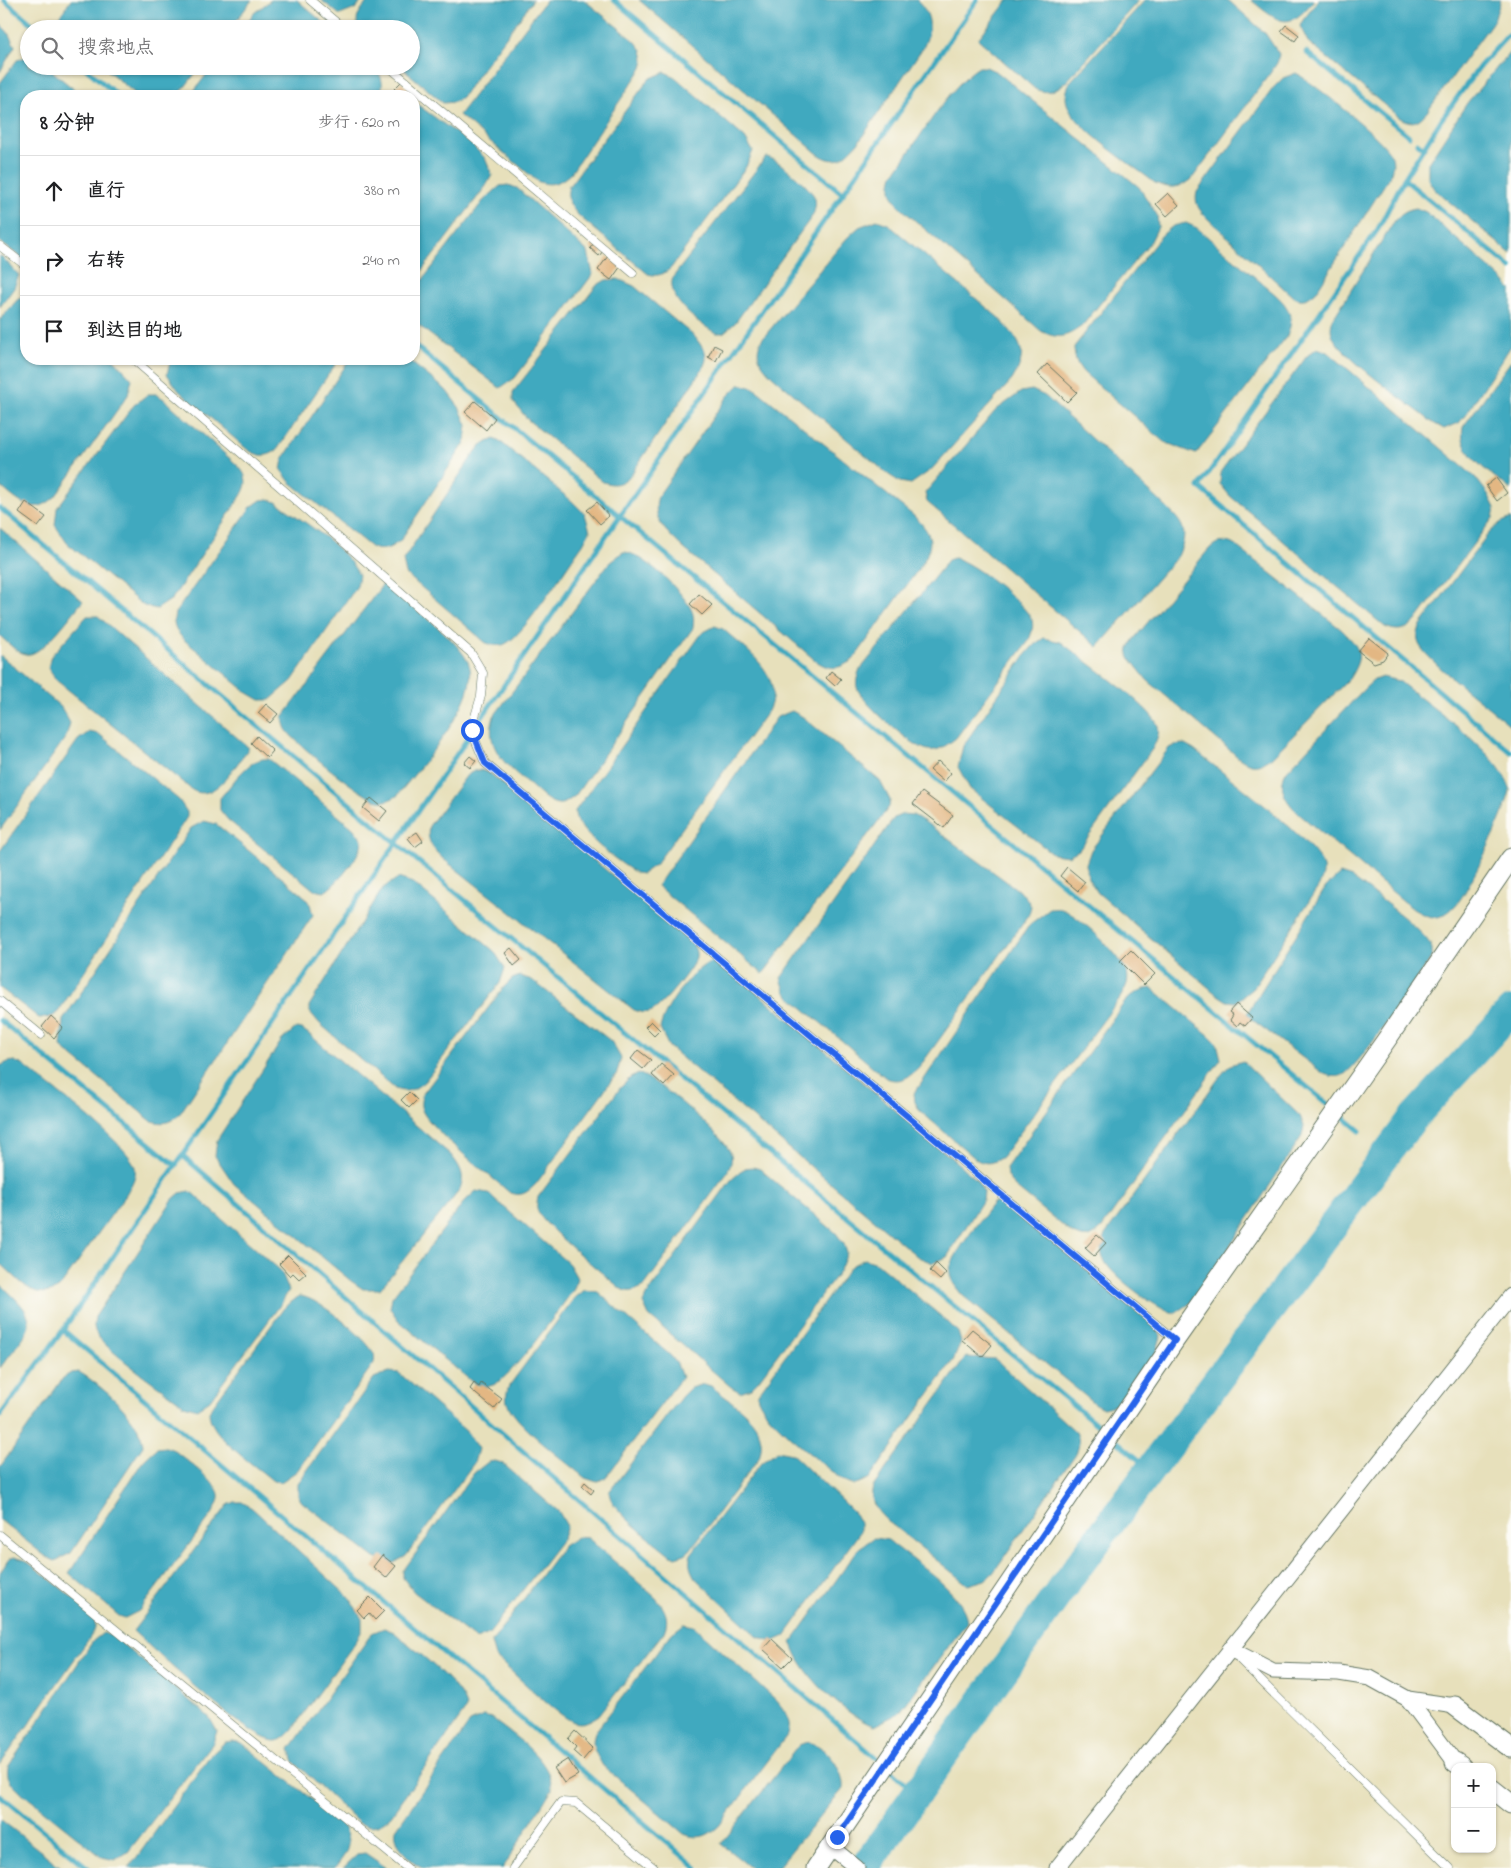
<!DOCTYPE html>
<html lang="zh">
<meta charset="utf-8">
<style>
body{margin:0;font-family:"Indie Flower","LXGW WenKai TC",sans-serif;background:#f2f2f2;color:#202124}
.controls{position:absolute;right:15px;bottom:15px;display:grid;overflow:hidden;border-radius:10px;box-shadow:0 1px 4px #0004}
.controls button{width:45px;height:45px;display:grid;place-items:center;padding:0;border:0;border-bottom:1px solid #e0e0e0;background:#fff;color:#202124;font:25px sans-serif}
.stop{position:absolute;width:15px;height:15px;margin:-11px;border:4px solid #2563eb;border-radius:50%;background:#fff}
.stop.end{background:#2563eb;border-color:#fff;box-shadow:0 1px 5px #0008}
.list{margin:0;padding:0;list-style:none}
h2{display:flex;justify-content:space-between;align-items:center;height:65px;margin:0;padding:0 20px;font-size:21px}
h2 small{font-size:16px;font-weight:400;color:#757577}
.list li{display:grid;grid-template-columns:32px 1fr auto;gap:15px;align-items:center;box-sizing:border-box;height:70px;padding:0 20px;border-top:1px solid #e0e0e0}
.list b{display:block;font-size:19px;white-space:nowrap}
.list em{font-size:16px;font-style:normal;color:#757577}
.icon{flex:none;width:28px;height:28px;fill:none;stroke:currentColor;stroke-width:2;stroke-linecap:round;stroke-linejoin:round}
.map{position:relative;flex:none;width:1511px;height:1868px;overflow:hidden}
.search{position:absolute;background:#fff;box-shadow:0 1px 4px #0004;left:20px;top:20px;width:400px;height:55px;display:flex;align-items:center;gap:12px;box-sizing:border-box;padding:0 18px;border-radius:28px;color:#757577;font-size:19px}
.panel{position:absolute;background:#fff;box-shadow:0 1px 4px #0004;left:20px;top:90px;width:400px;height:275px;border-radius:20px}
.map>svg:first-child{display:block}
</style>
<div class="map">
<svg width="1511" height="1868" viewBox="0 0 1511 1868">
<rect width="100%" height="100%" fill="#fdfcf7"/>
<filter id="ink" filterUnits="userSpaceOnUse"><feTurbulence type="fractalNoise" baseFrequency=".02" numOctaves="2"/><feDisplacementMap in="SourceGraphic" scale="10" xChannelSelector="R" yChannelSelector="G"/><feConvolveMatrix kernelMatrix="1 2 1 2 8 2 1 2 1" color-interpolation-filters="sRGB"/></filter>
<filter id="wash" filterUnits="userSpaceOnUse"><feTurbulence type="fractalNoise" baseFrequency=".0096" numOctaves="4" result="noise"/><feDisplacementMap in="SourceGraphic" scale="20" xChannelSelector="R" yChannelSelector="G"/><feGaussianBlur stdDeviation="1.12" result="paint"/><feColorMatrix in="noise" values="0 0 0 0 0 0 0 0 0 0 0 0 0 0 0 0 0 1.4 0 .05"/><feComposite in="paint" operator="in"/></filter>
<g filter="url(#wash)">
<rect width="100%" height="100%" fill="#e7e0bb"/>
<g fill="#3fa9bf" stroke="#2f737a">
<polygon points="71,0 252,0 230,29 62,29 59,17"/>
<polygon points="271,0 297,0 331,29 242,29 254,13"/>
<polygon points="321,0 363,0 355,9 340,15"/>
<path d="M369,0H533L462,97L455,102L443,103L400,66H411V29H359C353,17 362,9 369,0Z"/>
<path d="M546,0H584L635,41L642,50L644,60L642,68L571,173C560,183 551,187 537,181L459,115Z"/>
<path d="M639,0H917C932,15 932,28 924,46L858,143C844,158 837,166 818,154Z"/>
<path d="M1008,0H1139L1067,81C1056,90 1049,95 1035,89L978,39Z"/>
<path d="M1145,0H1228L1265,33L1279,54L1277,63L1271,72L1191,180C1178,189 1169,189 1155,183C1131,164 1080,132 1068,106C1064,98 1067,91 1069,83Z"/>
<path d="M1251,0H1314C1289,32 1279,23 1251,0Z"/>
<path d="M1319,0H1501L1494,20L1427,112C1418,122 1413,125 1400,118L1308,42L1300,26L1303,20Z"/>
<polygon points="0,24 7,31 15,46 0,72"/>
<polygon points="1511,51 1511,254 1434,189 1428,179 1428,163 1467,103"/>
<polygon points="29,56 29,66 46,66 82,96 26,96 26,261 0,242 0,83 17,60"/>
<polygon points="102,66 201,66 178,96 138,96"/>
<path d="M213,66H374C382,76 385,84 379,96H190Z"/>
<path d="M979,67H986L997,72L1139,187L1157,215L1158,227L1151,241L1082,326C1067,337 1058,340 1041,331L902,209C892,197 888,191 893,175C914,147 951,83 979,67Z"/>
<path d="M665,72L675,77L745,138L753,151L746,167L671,268C664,274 658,277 648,274L580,217C571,207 565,200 569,186L649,79Z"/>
<path d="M1296,73C1313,83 1387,141 1392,157C1394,164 1392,169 1390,176L1316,292C1308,299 1302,302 1292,296L1207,218C1199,210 1194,203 1197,192L1274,87L1283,78Z"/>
<polygon points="414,102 471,144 485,158 492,175 486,186 414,281"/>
<path d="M766,157C776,157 809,186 814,196C817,203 815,209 813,215L735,323L723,333H716C699,324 665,299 673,277Z"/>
<polygon points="508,185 517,188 588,252 593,274 515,378 500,388 414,322 414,291 483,201 500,186"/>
<path d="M1416,208L1426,212L1501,278L1511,289V346L1467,413L1459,423L1444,429L1433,423C1410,404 1345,360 1333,337C1330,330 1331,325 1333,319L1391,226C1398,216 1403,210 1416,208Z"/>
<path d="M877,220L888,224L1000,319C1020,342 1030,351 1012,380L931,470L911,484L900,482L889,475L772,376C761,364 753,355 762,339L847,238L859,227Z"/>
<path d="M1186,223L1197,228L1276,295C1289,307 1295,318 1287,336L1196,454L1164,442L1084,373C1077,365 1074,358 1074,347L1162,235L1173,226Z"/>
<polygon points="0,255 19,275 14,288 0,307"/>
<path d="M618,279L634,286L695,337L705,351L706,360L703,368L630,476C621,484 615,486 603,482L528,420L513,401V392L597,285L606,280Z"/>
<path d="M26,295V359H114L132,379L128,395L55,497C33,517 19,502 0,486V320L17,300Z"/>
<path d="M1317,348L1328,352L1475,477L1488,494L1495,508L1493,518L1415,622C1405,631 1397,632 1385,627L1230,496L1220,484L1221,471L1307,356Z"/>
<path d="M171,359H339L277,450C266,458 259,456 248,450L179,391L167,374Z"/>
<path d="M350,359H407L446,390L459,407L467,425L465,443L400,541C390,548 384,552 372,548L290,482L281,470L283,459Z"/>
<path d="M1511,361V490C1493,474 1457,455 1463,427Z"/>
<path d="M740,384L754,388L914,516C932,534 935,541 922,564L853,660C838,669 831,671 816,661L682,547C666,531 651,520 658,496L728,396Z"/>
<path d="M1032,390L1045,396L1161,502C1181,522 1191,528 1178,556L1098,647L927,502L925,493L996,410L1021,392Z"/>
<path d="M148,394H156L164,399L236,464C247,474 249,483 241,496L172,599L157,609L144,606L67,543L55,525L57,508L134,405Z"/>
<path d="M494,439L502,443L573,502L585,514L590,531L583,544C568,564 524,636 505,644C498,647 493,645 486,643L406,574L403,560L473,455L481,445Z"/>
<path d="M269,499L278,503C306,524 342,544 359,575L357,586L292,681L270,700H260L248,693L183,639C176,630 172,625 175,613L251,507L261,500Z"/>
<path d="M1509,519H1511V726C1493,710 1426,661 1419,644C1416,637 1418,632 1421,625L1488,534L1500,523Z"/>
<path d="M0,528L83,601C73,612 41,659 25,654C16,652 7,642 0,636Z"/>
<path d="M1227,542L1235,545L1342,630C1361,649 1364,655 1349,679L1272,757C1259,766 1252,767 1239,758L1147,680L1128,656L1129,648L1133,640L1209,549L1218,543Z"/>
<path d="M623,552C641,551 683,592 691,609C694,615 694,620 693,628L575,796C570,799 565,805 558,804C548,803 538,792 530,785C508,767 483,748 494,716L609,563Z"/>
<path d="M954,558C971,561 1026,604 1032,620C1034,628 1031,635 1028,642L956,738C948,744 939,752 928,750C912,747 865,705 858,690C855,684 857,678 859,671L941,569L948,560Z"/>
<path d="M383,584C408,604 452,633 467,660C487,694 418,769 397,796C391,799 386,802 379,801C364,799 298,745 288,732C284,727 284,723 283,717Z"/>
<path d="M87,616H98L249,748C236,764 215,804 192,790L56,680L48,668L51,656Z"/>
<path d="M715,626L723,629C746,650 786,675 768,711L656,864L642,874L636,873C620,863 573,830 575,811L702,633Z"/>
<path d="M1044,638L1061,642C1079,657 1153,707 1158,726C1160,734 1156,741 1153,748L1079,850L1068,856L1053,854L970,789L958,767L963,746L1026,654L1035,644Z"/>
<polygon points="0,655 61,707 70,723 66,737 0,830"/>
<path d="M1382,677L1399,681C1429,706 1499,752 1510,788C1511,802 1470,888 1459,901C1454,908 1446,915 1438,917C1429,918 1420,913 1413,909L1299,814C1287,802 1278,791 1285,773L1364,689L1374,680Z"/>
<polygon points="792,711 803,717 880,781 890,800 889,807 763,974 657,886 777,717"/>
<polygon points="89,732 99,734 179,800 187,812 187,817 58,1012 52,1017 39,1018 0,988 0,851 78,740"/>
<path d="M1183,744L1194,750C1220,771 1312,838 1322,864C1325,872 1322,878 1319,886L1253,988L1236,1002L1227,1001L1215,993L1098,893L1088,878L1086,864L1091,850L1169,748L1175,745Z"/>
<path d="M269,759L353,828L362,839C364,852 336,886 324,892L314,890L228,820L220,810V798C232,785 249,756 269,759Z"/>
<path d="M481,770L491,774L692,942C694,947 697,951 696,957C694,967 662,1007 652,1011C646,1014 640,1012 634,1010L442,858C432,848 426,840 429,826L467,775L474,771Z"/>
<path d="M903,814L913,815L925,822L1014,887L1025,896L1031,906L1029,915L918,1069C908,1078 900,1083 886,1078L790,997L785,991L781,978L894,818Z"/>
<path d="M204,821L216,824L303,895L310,904L313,915L179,1115C170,1123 162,1125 150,1120L61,1047L63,1020L191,828Z"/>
<path d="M1340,874L1352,878C1367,889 1431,934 1432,949C1433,956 1429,962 1425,967C1411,987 1359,1067 1343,1075C1336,1078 1330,1076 1324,1074L1246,1015L1326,887Z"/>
<path d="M398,878L413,883L494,951L505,968L500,983L425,1081C415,1089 408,1094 395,1089L320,1024L310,1012L309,1006L383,888Z"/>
<path d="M1050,909C1053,909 1058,908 1061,909C1077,913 1123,957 1127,973C1130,982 1124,991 1120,998L1002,1157C993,1163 987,1165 977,1160L920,1111L915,1102L914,1094L1030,924Z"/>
<path d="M713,961H720L975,1178L984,1192L983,1200L947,1257L933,1263L918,1257L669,1047L660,1029C663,1009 694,966 713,961Z"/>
<path d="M520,976L532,980L611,1041L621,1058L617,1073L536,1184C528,1192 522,1197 510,1193C491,1176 430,1130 422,1110C420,1105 421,1101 422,1095L504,987L512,979Z"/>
<path d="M1152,988L1210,1036L1217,1043L1221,1059L1102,1228C1092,1238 1086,1240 1073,1234L1014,1186L1007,1176L1006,1168L1124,1003C1133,994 1139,989 1152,988Z"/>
<path d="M296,1028L302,1029L310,1035L451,1155C461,1168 466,1176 459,1191L380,1289H363L351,1281L234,1184L215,1156L217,1140L282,1040Z"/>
<path d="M14,1061L23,1065C45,1083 129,1144 135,1167C137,1178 130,1187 125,1196L59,1288C34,1303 19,1279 0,1263V1066L8,1062Z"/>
<path d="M1243,1061L1300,1116L1304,1126L1302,1136L1195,1300L1176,1313L1167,1311C1150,1303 1106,1273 1102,1255C1100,1248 1103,1241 1105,1235L1221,1075L1230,1065Z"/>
<path d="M639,1074C655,1077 727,1138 731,1154C733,1162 729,1169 725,1176L645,1285C637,1290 631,1294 621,1289C605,1275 545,1228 538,1212C536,1207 537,1202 538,1197L621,1087L630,1078Z"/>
<polygon points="753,1167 760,1169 836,1233 844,1244 847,1253 840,1270 758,1381 751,1388 740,1392 731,1387 649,1316 643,1303 646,1296 731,1180 745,1168"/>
<path d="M190,1191L281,1271L289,1290L281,1304L210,1400L197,1409L184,1405C166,1391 104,1350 96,1333C93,1327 94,1323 95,1317L173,1199L180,1193Z"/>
<path d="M476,1191L488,1193L569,1264L577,1278L574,1289C560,1308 511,1379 493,1385C485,1388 478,1385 471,1381L398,1320L390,1308L392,1297L464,1202Z"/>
<path d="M1000,1201L1005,1202L1158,1329L1161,1336L1157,1351L1124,1398L1116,1405L1103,1408L1095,1404L962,1295C956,1287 949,1280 950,1270C951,1256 983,1217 993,1203Z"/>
<path d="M865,1259L877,1263L948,1322L958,1332L961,1342L954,1359L870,1478L854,1485L842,1480C823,1464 760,1417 757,1395L851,1266Z"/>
<path d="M0,1284C45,1324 32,1325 0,1368Z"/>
<path d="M585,1290L598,1292L671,1356L677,1364L682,1377L606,1477L597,1482L585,1478C565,1461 518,1427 508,1405C505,1398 507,1392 509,1386L575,1297Z"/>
<path d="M299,1296C316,1296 361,1334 371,1349C375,1354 375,1357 374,1363L297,1471L281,1482L273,1481C255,1465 208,1436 209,1411L284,1308Z"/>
<path d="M966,1357L995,1359L1076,1432C1080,1441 1080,1446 1075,1455L993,1573L985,1580L968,1585L886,1520C876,1510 869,1501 873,1487Z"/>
<path d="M79,1372C100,1384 143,1421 143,1446L71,1553L55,1561L45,1556L0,1520V1467L63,1378L71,1373Z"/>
<polygon points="389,1372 399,1373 467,1432 478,1449 474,1463 406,1556 392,1564 375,1558 302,1502 298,1496 298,1483 374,1378"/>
<path d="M704,1384L711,1386C734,1405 771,1423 759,1458L690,1550L685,1554L675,1557L668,1553C653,1540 610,1511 609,1492L682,1396L690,1388Z"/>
<path d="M166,1447L174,1450C184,1459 217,1482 219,1494C220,1501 215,1508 213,1513L139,1611L125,1618L119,1616L69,1573L143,1461L157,1448Z"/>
<path d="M777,1451L792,1454L843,1502L855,1514L860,1523V1532L785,1636L772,1642L758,1637L695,1578C690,1569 688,1564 691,1554L761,1463Z"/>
<polygon points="495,1461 502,1463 559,1512 567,1526 563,1538 489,1634 476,1639 414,1592 403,1578 403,1571 474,1473 488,1462"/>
<path d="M235,1502H242L252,1508L350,1598L362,1619V1630L357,1640L292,1730C287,1735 283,1740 276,1741C252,1743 155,1651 133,1631L228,1505Z"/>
<path d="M577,1537L588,1538L656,1598C665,1609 670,1618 664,1632L599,1715C591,1720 584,1725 574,1722C557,1716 511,1670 495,1657L491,1643L563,1546Z"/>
<path d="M874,1538L888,1540C910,1559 966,1593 967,1622L899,1713L874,1726C846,1716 798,1672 792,1642L859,1548Z"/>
<path d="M14,1557L25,1560C38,1570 92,1610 95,1622C96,1626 94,1630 93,1633L0,1765V1573L8,1560Z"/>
<path d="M684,1624L694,1626L776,1700C785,1711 792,1719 788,1734L719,1826C708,1836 699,1840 684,1834L603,1766C596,1754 590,1746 595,1732L672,1633Z"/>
<path d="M384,1628L394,1632C411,1647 467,1688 466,1709L391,1816C381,1825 373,1829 359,1823L294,1762L290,1749L372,1633Z"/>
<path d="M103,1633L113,1636L209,1717L217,1731L213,1743L128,1852L115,1860L102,1857L17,1789C10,1782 6,1776 8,1767L93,1641Z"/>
<path d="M484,1716L491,1718C513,1736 551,1758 552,1789L503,1868C489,1868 433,1868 424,1868C410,1862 393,1845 396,1829L470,1722Z"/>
<path d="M233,1741L242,1743L341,1823C353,1844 349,1850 335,1868H129L209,1757L225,1742Z"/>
<path d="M807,1742C826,1744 845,1771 843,1789L777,1868H751L721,1844L799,1745Z"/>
<polygon points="0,1819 62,1868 0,1868"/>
<polygon points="365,1853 387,1868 343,1868 358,1854"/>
</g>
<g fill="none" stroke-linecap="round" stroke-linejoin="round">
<g stroke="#3fa9bf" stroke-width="5">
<polyline points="4,0 38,29"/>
<polyline points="614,0 843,194"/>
<polyline points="1511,32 1480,66 1441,120 1404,179 1378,229 1199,487 1511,752"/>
<polyline points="1306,52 1409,136"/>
<polyline points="83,66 118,96"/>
<polyline points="1417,143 1424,148"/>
<polyline points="1404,179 1511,268"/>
<polyline points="414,345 1360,1131"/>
<polyline points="0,508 396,843 1106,1432"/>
<polyline points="0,1020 175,1165"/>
<polyline points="182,1155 882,1763"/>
<polyline points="63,1330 697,1868"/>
<polyline points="0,1416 63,1330 619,517 977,0"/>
<polyline points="1113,1438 1139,1460"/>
<polyline points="889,1769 904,1782"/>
<polyline points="0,1795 88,1868"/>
</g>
<polyline stroke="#3fa9bf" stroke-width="30" points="864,1868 1070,1577 1414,1117 1511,1011"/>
</g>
<g id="blocks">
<g fill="#e3b783">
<polygon points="1286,25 1299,35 1295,41 1281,31"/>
<polygon points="401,82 410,91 406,96 394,89"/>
<polygon points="1168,193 1179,205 1167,216 1156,204"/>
<polygon points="594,243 603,251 599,256 590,248"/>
<polygon points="608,256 621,266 611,280 598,270"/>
<polygon points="714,345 722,349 716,361 708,357"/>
<polygon points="1047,364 1077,392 1067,402 1038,374"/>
<polygon points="475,401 495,418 486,430 465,412"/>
<polygon points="1496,478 1507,493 1497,501 1486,486"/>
<polygon points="26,502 46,517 38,527 19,513"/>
<polygon points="597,502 609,516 600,524 587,510"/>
<polygon points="699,594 712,605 702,615 690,604"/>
<polygon points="1369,638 1388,653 1383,660 1374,663 1358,651"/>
<polygon points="831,671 841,679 835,686 826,678"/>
<polygon points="266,704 278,714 270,723 258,713"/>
<polygon points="257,736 273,751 267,758 251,743"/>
<polygon points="470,756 476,761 470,768 464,763"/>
<polygon points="938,761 951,773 944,782 930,770"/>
<polygon points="922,792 953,815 944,828 913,804"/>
<polygon points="371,798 387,811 379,821 363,808"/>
<polygon points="417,832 423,841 415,847 408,838"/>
<polygon points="1067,867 1085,882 1078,891 1060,876"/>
<polygon points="511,948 521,960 514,966 505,953"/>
<polygon points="1131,950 1155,974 1144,985 1120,961"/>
<polygon points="1236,1004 1252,1018 1245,1026 1240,1022 1237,1026 1230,1020 1233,1015 1229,1012"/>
<polygon points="51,1016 63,1027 54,1038 42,1027"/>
<polygon points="651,1021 660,1030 654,1036 645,1027"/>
<polygon points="638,1050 651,1060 643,1069 631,1059"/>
<polygon points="661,1064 674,1075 664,1086 652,1075"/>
<polygon points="409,1092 417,1100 409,1108 401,1100"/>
<polygon points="1097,1235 1106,1243 1094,1256 1085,1248"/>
<polygon points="288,1255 306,1273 299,1279 293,1273 290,1276 279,1264"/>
<polygon points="936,1263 946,1273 940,1280 930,1271"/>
<polygon points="972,1329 992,1345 982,1357 962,1340"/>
<polygon points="474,1383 479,1387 481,1383 502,1399 494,1409 470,1389"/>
<polygon points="585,1482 594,1490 591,1494 582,1486"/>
<polygon points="382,1555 396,1566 386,1578 373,1567"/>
<polygon points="370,1597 384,1611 375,1620 369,1613 364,1618 357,1610"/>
<polygon points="772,1639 792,1658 783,1667 763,1649"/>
<polygon points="575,1731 593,1748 583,1760 573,1751 576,1747 568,1739"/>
<polygon points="568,1759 578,1775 564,1783 554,1768"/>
</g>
</g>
</g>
<g filter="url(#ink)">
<use href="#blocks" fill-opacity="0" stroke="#657663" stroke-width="1"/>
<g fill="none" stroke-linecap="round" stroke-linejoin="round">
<defs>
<g id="service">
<polyline points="310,0 344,29"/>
<polyline points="388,66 633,273"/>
<polyline points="0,246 26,266"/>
<polyline points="133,359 471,653 483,673 481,696 471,730 485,763 1175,1340"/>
<polyline points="0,1001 41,1035"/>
<polyline points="0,1535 407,1868"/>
<polyline points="1240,1660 1450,1868"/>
<polyline points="513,1868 561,1802 576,1803 654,1868"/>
</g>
<g id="minor">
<polyline points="1230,1649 1273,1671 1339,1673 1370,1678 1408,1699 1455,1706"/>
<polyline points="1408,1699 1455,1762"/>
<polyline points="831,1847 857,1868"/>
<polyline points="1057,1868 1511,1296"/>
</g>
<g id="tertiary">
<polyline points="1455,1706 1511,1748"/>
<polyline points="1455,1762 1462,1767"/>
<polyline points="1492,1789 1511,1804"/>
<polyline points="816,1868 1175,1340 1387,1039 1511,858"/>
</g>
</defs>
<use href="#service" stroke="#657663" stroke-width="9"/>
<use href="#minor" stroke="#657663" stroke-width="17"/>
<use href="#tertiary" stroke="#657663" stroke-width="21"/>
<use href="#service" stroke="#fff" stroke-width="8"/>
<use href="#minor" stroke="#fff" stroke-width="15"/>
<use href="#tertiary" stroke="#fff" stroke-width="19"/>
</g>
</g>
<g fill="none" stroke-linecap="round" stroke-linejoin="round" filter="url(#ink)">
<polyline stroke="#2563eb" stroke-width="6" points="472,730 485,763 1175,1340 837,1837"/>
</g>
</svg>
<div class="controls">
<button>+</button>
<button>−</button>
</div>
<div class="stop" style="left:472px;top:730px"></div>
<div class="stop end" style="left:837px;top:1837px"></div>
<div class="search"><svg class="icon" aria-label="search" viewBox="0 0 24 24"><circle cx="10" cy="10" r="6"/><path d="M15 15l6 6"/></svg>搜索地点</div>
<section class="panel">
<h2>8 分钟<small>步行 · 620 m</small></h2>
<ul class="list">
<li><svg class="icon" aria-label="ahead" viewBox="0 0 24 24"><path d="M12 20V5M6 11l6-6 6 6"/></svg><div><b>直行</b></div><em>380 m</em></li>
<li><svg class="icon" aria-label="right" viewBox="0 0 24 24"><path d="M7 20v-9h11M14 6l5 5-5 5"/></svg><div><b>右转</b></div><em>240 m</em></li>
<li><svg class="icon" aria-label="arrive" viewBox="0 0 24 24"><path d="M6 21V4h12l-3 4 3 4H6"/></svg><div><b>到达目的地</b></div></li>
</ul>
</section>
</div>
